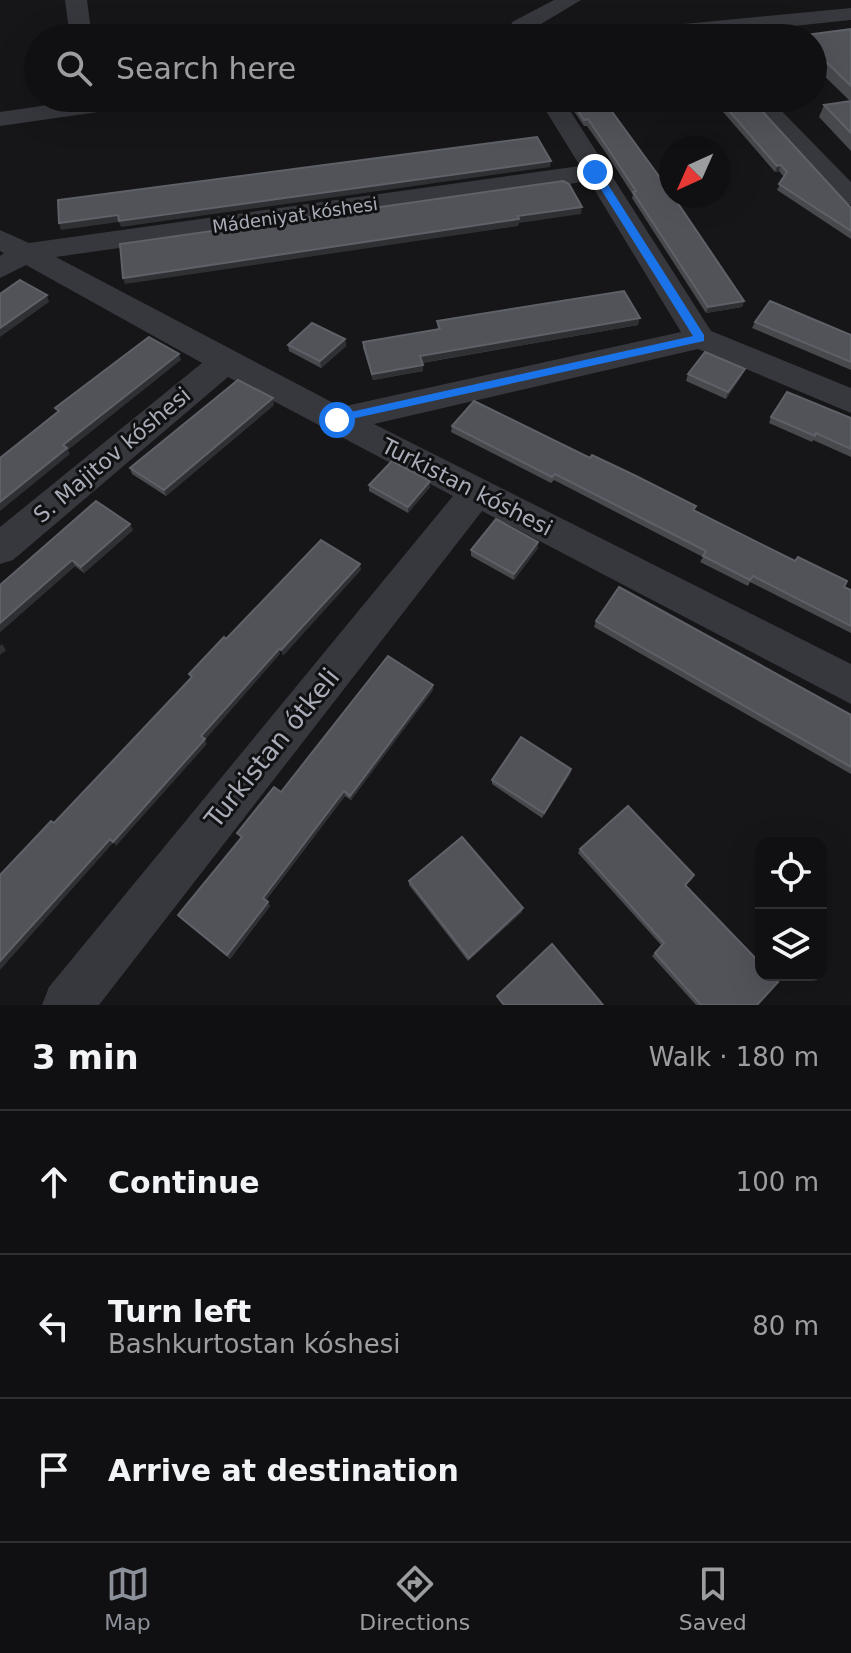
<!DOCTYPE html>
<meta charset="utf-8">
<style>
body{margin:0;font-family:"DejaVu Sans",sans-serif;background:#19191b;color:#f1f3f6}
.controls{position:absolute;right:24px;bottom:24px;display:grid;overflow:hidden;border-radius:16px;box-shadow:0 8px 32px #0002}
.controls button{width:72px;height:72px;display:grid;place-items:center;padding:0;border:0;border-bottom:2px solid #303032;background:#101012;color:#f1f3f6;font:40px sans-serif}
.compass{position:absolute;left:659px;top:136px;width:72px;height:72px;border-radius:50%;background:#101012;box-shadow:0 8px 32px #0002;rotate:225deg}
.stop{position:absolute;width:24px;height:24px;margin:-18px;border:6px solid #1a73e8;border-radius:50%;background:#fff}
.stop.end{background:#1a73e8;border-color:#fff;box-shadow:0 2px 8px #0008}
.list{margin:0;padding:0;list-style:none}
h2{display:flex;justify-content:space-between;align-items:center;height:104px;margin:0;padding:0 32px;font-size:34px}
h2 small{font-size:26px;font-weight:400;color:#9c9d9f}
.list li{display:grid;grid-template-columns:52px 1fr auto;gap:24px;align-items:center;box-sizing:border-box;height:144px;padding:0 32px;border-top:2px solid #303032}
.list b{display:block;font-size:30px;white-space:nowrap}
.list p{margin:0;font-size:26px;white-space:nowrap;color:#9c9d9f}
.list em{font-size:26px;font-style:normal;color:#9c9d9f}
.icon{flex:none;width:44px;height:44px;fill:none;stroke:currentColor;stroke-width:2;stroke-linecap:round;stroke-linejoin:round}
.map{position:relative;flex:none;width:851px;height:1005px;overflow:hidden}
.search{position:absolute;background:#101012;box-shadow:0 8px 32px #0002;left:24px;right:24px;top:24px;height:88px;display:flex;align-items:center;gap:20px;box-sizing:border-box;padding:0 28px;border-radius:44px;color:#9c9d9f;font-size:30px}
.sheet{height:536px;background:#101012}
nav{display:flex;justify-content:space-around;align-items:center;box-sizing:border-box;height:112px;border-top:2px solid #303032;background:#101012;font-size:22px;color:#9c9d9f}
nav a{display:grid;justify-items:center;gap:4px}
nav .on{color:#8c9099}
.map>svg:first-child{display:block}
</style>
<div class="map">
<svg width="851" height="1005" viewBox="0 0 851 1005">
<rect width="100%" height="100%" fill="#161618"/>
<g fill="none" stroke-linecap="round" stroke-linejoin="round">
<g fill="#37383d" fill-rule="evenodd">
<polygon points="65,0 87,0 92,38 70,38"/>
<polygon points="554,0 581,0 531,30 530,38 508,38 512,22"/>
<polygon points="851,8 851,20 677,38 600,38 611,31"/>
<polygon points="96,98 159,98 155,103 147,105 0,126 0,112"/>
<path d="M538,98H562L711,331L851,388V413L698,349L374,424L851,664V704L482,511L99,1005H42L49,987L453,496L228,377L13,560L0,564V527L202,363L26,265L0,278V256L4,253L0,251V230L29,243L580,166ZM589,181L681,332L341,407L56,257Z"/>
<polygon points="744,98 769,98 851,182 851,205 841,203"/>
</g>
</g>
<g fill="#47494d">
<polygon points="851,29 851,151 819,117 824,105 850,101 813,65 813,38 799,38 799,36"/>
<polygon points="565,98 602,98 744,301 742,307 706,313 632,198 633,195 608,156 587,126 584,126"/>
<polygon points="711,98 750,98 851,208 851,239 777,190 784,177 779,171 775,172"/>
<polygon points="437,321 638,325 422,363 423,371 373,380 363,348 363,342 438,329"/>
<polygon points="755,322 851,335 851,370 752,328"/>
<polygon points="345,339 346,346 321,368 289,351 288,345"/>
<polygon points="688,374 742,375 726,399 686,381"/>
<polygon points="274,405 166,496 132,474 130,468"/>
<polygon points="771,417 851,418 851,457 813,440 812,442 769,423"/>
<polygon points="452,426 694,511 851,590 851,633 750,582 748,586 700,562 703,557 554,480 551,483 451,432"/>
<polygon points="369,485 430,487 408,513 369,491"/>
<polygon points="133,530 84,573 75,566 0,632 0,585"/>
<polygon points="538,542 538,548 514,580 471,556 471,550"/>
<polygon points="596,621 851,715 851,774 594,627"/>
<polygon points="433,685 433,690 351,800 345,796 266,900 270,906 230,959 181,919 178,915 241,838 237,833 281,792"/>
<polygon points="571,769 570,774 542,818 492,784 492,780"/>
<polygon points="580,849 692,879 685,886 757,1005 696,1005 652,956 662,946 578,853"/>
<polygon points="409,881 522,912 468,961 409,885"/>
</g>
<g fill="#2f3033">
<polygon points="551,161 550,167 121,227 119,222 61,230 59,223"/>
<polygon points="781,165 779,171 775,172 777,166"/>
<polygon points="582,207 581,214 519,223 518,226 125,284 123,278"/>
<polygon points="47,295 49,302 0,337 0,328"/>
<polygon points="744,301 742,307 706,313 708,307"/>
<polygon points="640,318 638,325 420,363 420,356"/>
<polygon points="345,339 346,346 321,368 320,361"/>
<polygon points="179,354 181,360 68,450 70,454 0,511 0,502 63,445"/>
<polygon points="423,365 423,371 373,380 372,374"/>
<polygon points="745,369 742,375 726,399 728,392"/>
<polygon points="273,398 274,405 166,496 164,490"/>
<polygon points="430,481 430,487 408,513 408,507"/>
<polygon points="130,524 133,530 84,573 81,567"/>
<polygon points="538,542 538,548 514,580 514,574"/>
<polygon points="72,560 75,566 0,632 0,623"/>
<polygon points="360,564 361,570 283,656 281,650"/>
<polygon points="2,644 6,650 0,655 0,646"/>
<polygon points="279,649 280,654 205,740 207,744 116,846 113,842 201,736"/>
<polygon points="433,685 433,690 351,800 350,796"/>
<polygon points="571,769 570,774 542,818 544,813"/>
<polygon points="344,791 345,796 264,902 263,898"/>
<polygon points="110,839 113,843 0,970 0,961"/>
<polygon points="268,902 270,906 230,959 227,955"/>
<polygon points="523,908 522,912 468,961 469,958"/>
</g>
<g fill="#525359" stroke="#5f6168" stroke-width="2">
<polygon points="851,29 851,86 813,49 813,38 802,38 799,36"/>
<polygon points="570,98 602,98 661,179 671,193 671,196 673,196 744,301 708,307 633,192 636,191 609,150 588,119 584,120"/>
<polygon points="718,98 750,98 851,208 851,231 779,184 787,172 781,165 777,166"/>
<polygon points="851,101 851,133 824,105"/>
<polygon points="537,137 551,161 119,221 118,215 59,223 58,200"/>
<polygon points="563,181 569,184 582,207 518,216 519,219 123,278 120,244"/>
<polygon points="20,280 47,295 0,328 0,294"/>
<polygon points="624,291 640,318 420,356 423,365 372,374 363,342 440,329 437,321"/>
<polygon points="770,301 851,335 851,362 755,322"/>
<polygon points="312,323 345,339 320,361 288,345"/>
<polygon points="149,337 179,354 63,445 67,448 0,502 0,458 59,411 55,408"/>
<polygon points="705,352 745,369 728,392 688,374"/>
<polygon points="238,380 273,398 164,490 130,468"/>
<polygon points="787,392 851,418 851,449 816,433 815,436 771,417"/>
<polygon points="474,401 590,458 592,455 634,475 696,506 693,510 795,561 798,557 847,581 844,587 851,590 851,626 753,576 750,580 703,556 706,551 555,474 552,477 452,426"/>
<polygon points="392,461 430,481 408,507 369,485"/>
<polygon points="96,501 130,524 81,567 72,560 0,623 0,585"/>
<polygon points="496,519 538,542 514,574 471,550"/>
<polygon points="321,540 360,564 281,650 279,649 201,736 205,739 113,842 110,839 0,961 0,875 51,821 54,823 192,677 189,674 224,637 226,639"/>
<polygon points="619,587 851,715 851,767 596,621"/>
<polygon points="388,656 433,685 350,796 344,791 263,898 268,902 227,955 178,915 242,837 237,833 274,787 281,792"/>
<polygon points="521,737 571,769 544,813 492,780"/>
<polygon points="628,806 694,875 685,885 761,964 761,975 771,975 778,982 757,1005 701,1005 655,953 664,943 580,849"/>
<polygon points="462,837 523,908 469,958 409,881"/>
<polygon points="552,944 603,1005 504,1005 497,996"/>
</g>
<polygon fill="#1a73e8" points="595,169 600,172 704,335 704,341 333,423 333,417 337,415 693,336 590,172"/>
<g text-anchor="middle" dominant-baseline="central" stroke-width="6" stroke-linejoin="round" paint-order="stroke">
<g font-size="18" fill="#a8adb8" stroke="#111113">
<text transform="translate(295 215) rotate(-8)">Mádeniyat kóshesi</text>
</g>
<g font-size="22" fill="#a8adb8" stroke="#111113">
<text transform="translate(112 455) rotate(-40)">S. Majitov kóshesi</text>
<text transform="translate(467 487) rotate(27)">Turkistan kóshesi</text>
</g>
<g font-size="26" fill="#a8adb8" stroke="#111113">
<text transform="translate(272 748) rotate(-51)">Turkistan ótkeli</text>
</g>
</g>
</svg>
<div class="controls">
<button><svg class="icon" aria-label="locate" viewBox="0 0 24 24"><circle cx="12" cy="12" r="6"/><path d="M12 2v4M12 18v4M2 12h4M18 12h4"/></svg></button>
<button><svg class="icon" aria-label="layers" viewBox="0 0 24 24"><path d="M12 4l9 5-9 5-9-5zM3 14l9 5 9-5"/></svg></button>
</div>
<svg class="compass" viewBox="-18 -18 36 36"><path d="M0-13l5 13h-10z" fill="#e53935"/><path d="M0 13l5-13h-10z" fill="#9c9d9f"/></svg>
<div class="stop" style="left:337px;top:420px"></div>
<div class="stop end" style="left:595px;top:172px"></div>
<div class="search"><svg class="icon" aria-label="search" viewBox="0 0 24 24"><circle cx="10" cy="10" r="6"/><path d="M15 15l6 6"/></svg>Search here</div>
</div>
<section class="sheet">
<h2>3 min<small>Walk · 180 m</small></h2>
<ul class="list">
<li><svg class="icon" aria-label="ahead" viewBox="0 0 24 24"><path d="M12 20V5M6 11l6-6 6 6"/></svg><div><b>Continue</b></div><em>100 m</em></li>
<li><svg class="icon" aria-label="left" viewBox="0 0 24 24"><path d="M17 20v-9H6M10 6l-5 5 5 5"/></svg><div><b>Turn left</b><p>Bashkurtostan kóshesi</p></div><em>80 m</em></li>
<li><svg class="icon" aria-label="arrive" viewBox="0 0 24 24"><path d="M6 21V4h12l-3 4 3 4H6"/></svg><div><b>Arrive at destination</b></div></li>
</ul>
</section>
<nav>
<a class="on"><svg class="icon" aria-label="map" viewBox="0 0 24 24"><path d="M3 6l6-2 6 2 6-2v14l-6 2-6-2-6 2zM9 4v14M15 6v14"/></svg>Map</a>
<a><svg class="icon" aria-label="directions" viewBox="0 0 24 24"><path d="M12 3l9 9-9 9-9-9zM9 14v-3h6M13 9l2 2-2 2"/></svg>Directions</a>
<a><svg class="icon" aria-label="saved" viewBox="0 0 24 24"><path d="M7 4h10v16l-5-4-5 4z"/></svg>Saved</a>
</nav>
